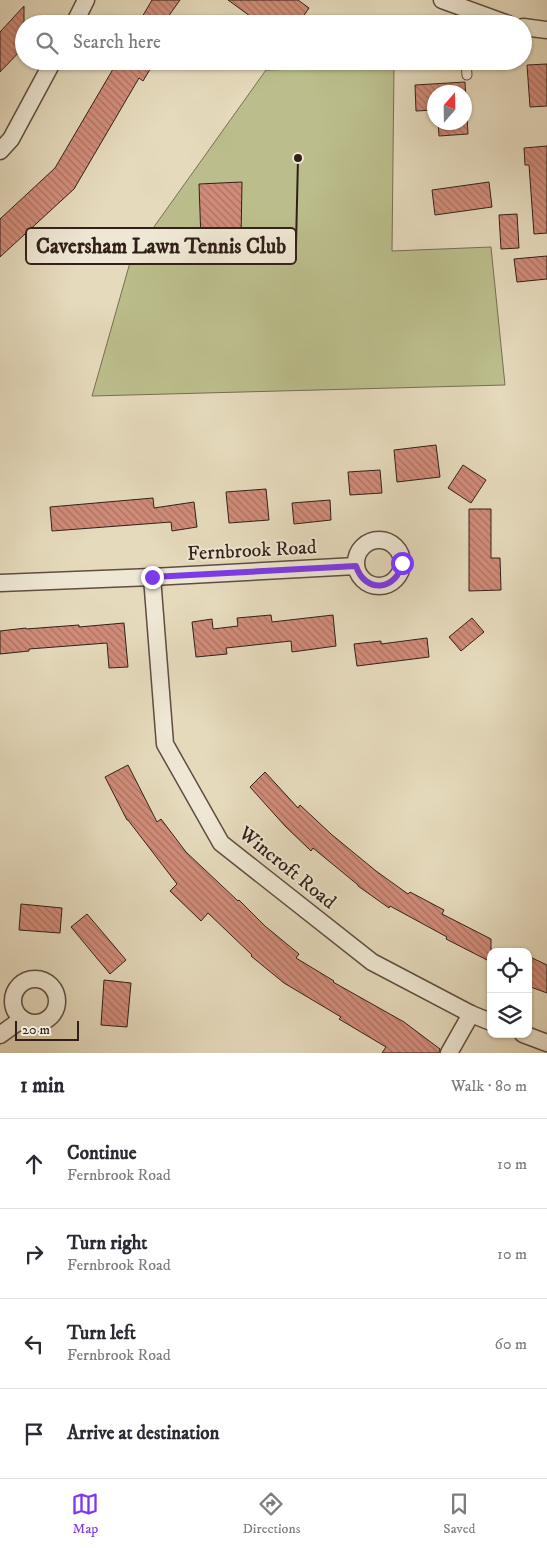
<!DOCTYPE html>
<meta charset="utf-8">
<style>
body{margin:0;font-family:"IM FELL DW Pica",serif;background:#f2f2f3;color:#2b2b33}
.controls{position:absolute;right:15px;bottom:15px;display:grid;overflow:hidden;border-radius:10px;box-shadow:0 1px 4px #0004}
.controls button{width:45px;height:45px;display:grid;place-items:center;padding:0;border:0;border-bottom:1px solid #e1e1e2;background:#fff;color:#2b2b33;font:25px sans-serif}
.compass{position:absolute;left:427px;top:85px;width:45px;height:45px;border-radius:50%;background:#fff;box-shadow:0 1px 4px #0004;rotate:20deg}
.scale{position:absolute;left:15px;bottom:12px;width:64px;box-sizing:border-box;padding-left:5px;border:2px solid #322018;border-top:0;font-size:14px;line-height:18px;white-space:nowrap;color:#322018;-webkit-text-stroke:4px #eee7d3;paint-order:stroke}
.stop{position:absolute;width:15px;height:15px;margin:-11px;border:4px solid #7c3aed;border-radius:50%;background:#fff}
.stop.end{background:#7c3aed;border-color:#fff;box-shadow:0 1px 5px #0008}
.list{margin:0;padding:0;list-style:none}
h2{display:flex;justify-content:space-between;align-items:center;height:65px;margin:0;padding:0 20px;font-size:21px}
h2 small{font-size:16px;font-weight:400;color:#7c7c81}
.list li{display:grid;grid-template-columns:32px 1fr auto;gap:15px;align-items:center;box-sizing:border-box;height:90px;padding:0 20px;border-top:1px solid #e1e1e2}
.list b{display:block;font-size:19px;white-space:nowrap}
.list p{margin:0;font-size:16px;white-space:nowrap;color:#7c7c81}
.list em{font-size:16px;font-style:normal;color:#7c7c81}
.icon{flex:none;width:28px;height:28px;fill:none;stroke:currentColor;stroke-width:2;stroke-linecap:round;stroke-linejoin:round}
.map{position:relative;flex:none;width:547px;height:1053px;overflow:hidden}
.search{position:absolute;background:#fff;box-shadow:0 1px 4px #0004;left:15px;right:15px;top:15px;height:55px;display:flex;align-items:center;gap:12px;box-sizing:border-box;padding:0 18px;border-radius:28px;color:#7c7c81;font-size:19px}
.sheet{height:425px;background:#fff}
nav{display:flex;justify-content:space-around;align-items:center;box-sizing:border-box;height:70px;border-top:1px solid #e1e1e2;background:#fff;font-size:14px;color:#7c7c81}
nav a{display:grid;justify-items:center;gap:2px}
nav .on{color:#7c3aed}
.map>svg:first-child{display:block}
</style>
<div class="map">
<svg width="547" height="1053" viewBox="0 0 547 1053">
<defs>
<pattern id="building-back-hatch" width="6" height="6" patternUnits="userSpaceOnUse" patternTransform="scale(1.25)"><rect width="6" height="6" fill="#d18c79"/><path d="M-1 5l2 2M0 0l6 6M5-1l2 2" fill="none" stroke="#aa7262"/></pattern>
</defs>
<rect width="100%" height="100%" fill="#e5dabc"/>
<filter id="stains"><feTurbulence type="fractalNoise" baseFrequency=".004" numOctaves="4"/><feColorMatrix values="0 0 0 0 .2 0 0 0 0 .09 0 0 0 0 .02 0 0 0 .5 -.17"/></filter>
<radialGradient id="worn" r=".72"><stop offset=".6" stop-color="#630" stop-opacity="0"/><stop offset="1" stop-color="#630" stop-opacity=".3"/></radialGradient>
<polygon fill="#bbbe8c" stroke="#766f52" points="394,65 392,251 491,247 505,385 92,396 131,259 266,70"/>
<g fill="url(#building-back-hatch)" stroke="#322018">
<polygon points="152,0 180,0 163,24 138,24"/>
<polygon points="228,0 298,0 309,8 298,24 261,24"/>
<polygon points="24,6 24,47 0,72 0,32"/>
<polygon points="111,61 155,61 143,81 139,78 74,189 0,257 0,219 55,168 116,64"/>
<polygon points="547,64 547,106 530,107 527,65"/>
<polygon points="465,82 468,134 439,136 438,122 464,122 464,92 434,92 434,110 416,111 415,85"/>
<polygon points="547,146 547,233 534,234 529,165 525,165 524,148"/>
<polygon points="242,182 241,238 201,240 199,184"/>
<polygon points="489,182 492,207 435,215 432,190"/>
<polygon points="517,214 519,248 501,249 499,215"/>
<polygon points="547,256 547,279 517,282 514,259"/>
<polygon points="436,445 440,477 397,482 394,450"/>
<polygon points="463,465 486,480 471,503 448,488"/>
<polygon points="380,470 382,493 350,495 348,472"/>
<polygon points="266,489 269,520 229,523 226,492"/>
<polygon points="153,498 154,508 194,502 197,527 172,531 171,522 52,531 50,507"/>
<polygon points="330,500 331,520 294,524 292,503"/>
<polygon points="469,509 491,509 491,558 500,558 501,590 469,591"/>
<polygon points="271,615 272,622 333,615 336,646 292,652 291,641 226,648 227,654 196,657 192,622 212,619 213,629 238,626 237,618"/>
<polygon points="472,618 484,632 461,651 449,637"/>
<polygon points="124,623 128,667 109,668 107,643 29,649 29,651 0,654 0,631 26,628 26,629 79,625 79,627"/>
<polygon points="427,638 429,657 357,666 354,644 381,641 381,644"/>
<polygon points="128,765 157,822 161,819 186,852 238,901 239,900 265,926 299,954 296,958 334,981 333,982 404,1022 440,1049 439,1053 382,1053 386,1047 339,1019 341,1017 284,983 251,956 252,955 208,913 201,921 170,891 177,884 128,820 127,820 105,777"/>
<polygon points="265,772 298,808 300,805 331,834 376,871 408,894 410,892 444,910 442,914 491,939 491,962 446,939 447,937 390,906 389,908 358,886 358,885 313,848 311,851 285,826 250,787"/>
<polygon points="21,904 62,908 60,933 19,930"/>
<polygon points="87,914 126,960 110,974 71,927"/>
<polygon points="528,956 547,965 547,993 528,986"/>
<polygon points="104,980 131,983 127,1027 101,1025"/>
</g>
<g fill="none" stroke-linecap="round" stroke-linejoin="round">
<defs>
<polyline id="lane" points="466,61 467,75"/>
<g id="street">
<polyline points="442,0 508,24"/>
<polyline points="74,24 86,0"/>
<polyline points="523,27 547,30"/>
<polyline points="0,151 11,139 53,61"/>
<circle cx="379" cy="563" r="23"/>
<polyline points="152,577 165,744 221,843 372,962 471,1014 491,1022"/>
<polyline points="0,583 152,577 356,566"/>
<circle cx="35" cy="1001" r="22"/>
<polyline points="523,1034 547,1043"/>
<polyline points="0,1035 22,1019"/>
<polyline points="449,1053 471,1014"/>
</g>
</defs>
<use href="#lane" stroke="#5f4e41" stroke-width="11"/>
<use href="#street" stroke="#5f4e41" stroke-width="19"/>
<use href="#lane" stroke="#eee7d3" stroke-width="9"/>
<use href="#street" stroke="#eee7d3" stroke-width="16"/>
</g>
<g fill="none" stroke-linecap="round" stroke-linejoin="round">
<path stroke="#7c3aed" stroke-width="6" d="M152,577L356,566C365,594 397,591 402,563"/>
</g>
<g text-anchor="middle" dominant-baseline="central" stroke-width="4" stroke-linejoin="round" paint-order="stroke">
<g font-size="20" fill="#322018" stroke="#eee7d3">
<text transform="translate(252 551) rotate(-3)">Fernbrook Road</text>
<text transform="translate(287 868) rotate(39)">Wincroft Road</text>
</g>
</g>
<path fill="none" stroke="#322018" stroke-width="2" d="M298 158L296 246"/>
<circle fill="#322018" stroke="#eee7d3" stroke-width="2" cx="298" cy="158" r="5"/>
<rect fill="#eee7d3" stroke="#322018" stroke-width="2" x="26" y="228" width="270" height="36" rx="5"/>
<g font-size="21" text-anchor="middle" font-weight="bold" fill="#322018">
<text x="161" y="253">Caversham Lawn Tennis Club</text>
</g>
<rect width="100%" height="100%" filter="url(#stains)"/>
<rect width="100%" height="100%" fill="url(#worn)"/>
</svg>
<div class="controls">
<button><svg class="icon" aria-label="locate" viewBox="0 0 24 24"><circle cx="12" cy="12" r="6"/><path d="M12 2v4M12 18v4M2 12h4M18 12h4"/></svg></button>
<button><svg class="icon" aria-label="layers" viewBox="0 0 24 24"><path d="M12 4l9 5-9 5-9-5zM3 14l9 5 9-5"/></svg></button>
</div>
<svg class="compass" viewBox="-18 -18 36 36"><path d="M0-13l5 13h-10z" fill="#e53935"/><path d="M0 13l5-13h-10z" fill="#7c7c81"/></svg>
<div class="scale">20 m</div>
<div class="stop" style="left:402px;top:563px"></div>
<div class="stop end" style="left:152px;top:577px"></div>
<div class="search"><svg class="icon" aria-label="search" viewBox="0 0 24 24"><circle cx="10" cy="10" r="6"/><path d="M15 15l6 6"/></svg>Search here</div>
</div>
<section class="sheet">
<h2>1 min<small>Walk · 80 m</small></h2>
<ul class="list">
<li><svg class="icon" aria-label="ahead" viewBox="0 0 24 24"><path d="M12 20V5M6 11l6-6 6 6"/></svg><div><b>Continue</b><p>Fernbrook Road</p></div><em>10 m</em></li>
<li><svg class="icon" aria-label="right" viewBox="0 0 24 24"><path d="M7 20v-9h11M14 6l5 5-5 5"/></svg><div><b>Turn right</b><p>Fernbrook Road</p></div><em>10 m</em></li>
<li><svg class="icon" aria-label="left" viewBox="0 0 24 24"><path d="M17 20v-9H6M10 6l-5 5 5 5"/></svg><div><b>Turn left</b><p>Fernbrook Road</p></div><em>60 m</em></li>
<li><svg class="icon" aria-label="arrive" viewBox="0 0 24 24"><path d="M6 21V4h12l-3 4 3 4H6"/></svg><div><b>Arrive at destination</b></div></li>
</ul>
</section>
<nav>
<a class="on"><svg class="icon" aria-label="map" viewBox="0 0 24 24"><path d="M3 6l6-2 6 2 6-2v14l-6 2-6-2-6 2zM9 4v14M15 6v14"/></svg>Map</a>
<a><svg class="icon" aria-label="directions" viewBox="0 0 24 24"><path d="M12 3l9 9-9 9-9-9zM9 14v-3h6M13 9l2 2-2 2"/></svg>Directions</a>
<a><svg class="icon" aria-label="saved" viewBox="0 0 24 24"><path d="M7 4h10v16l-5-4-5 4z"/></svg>Saved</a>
</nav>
